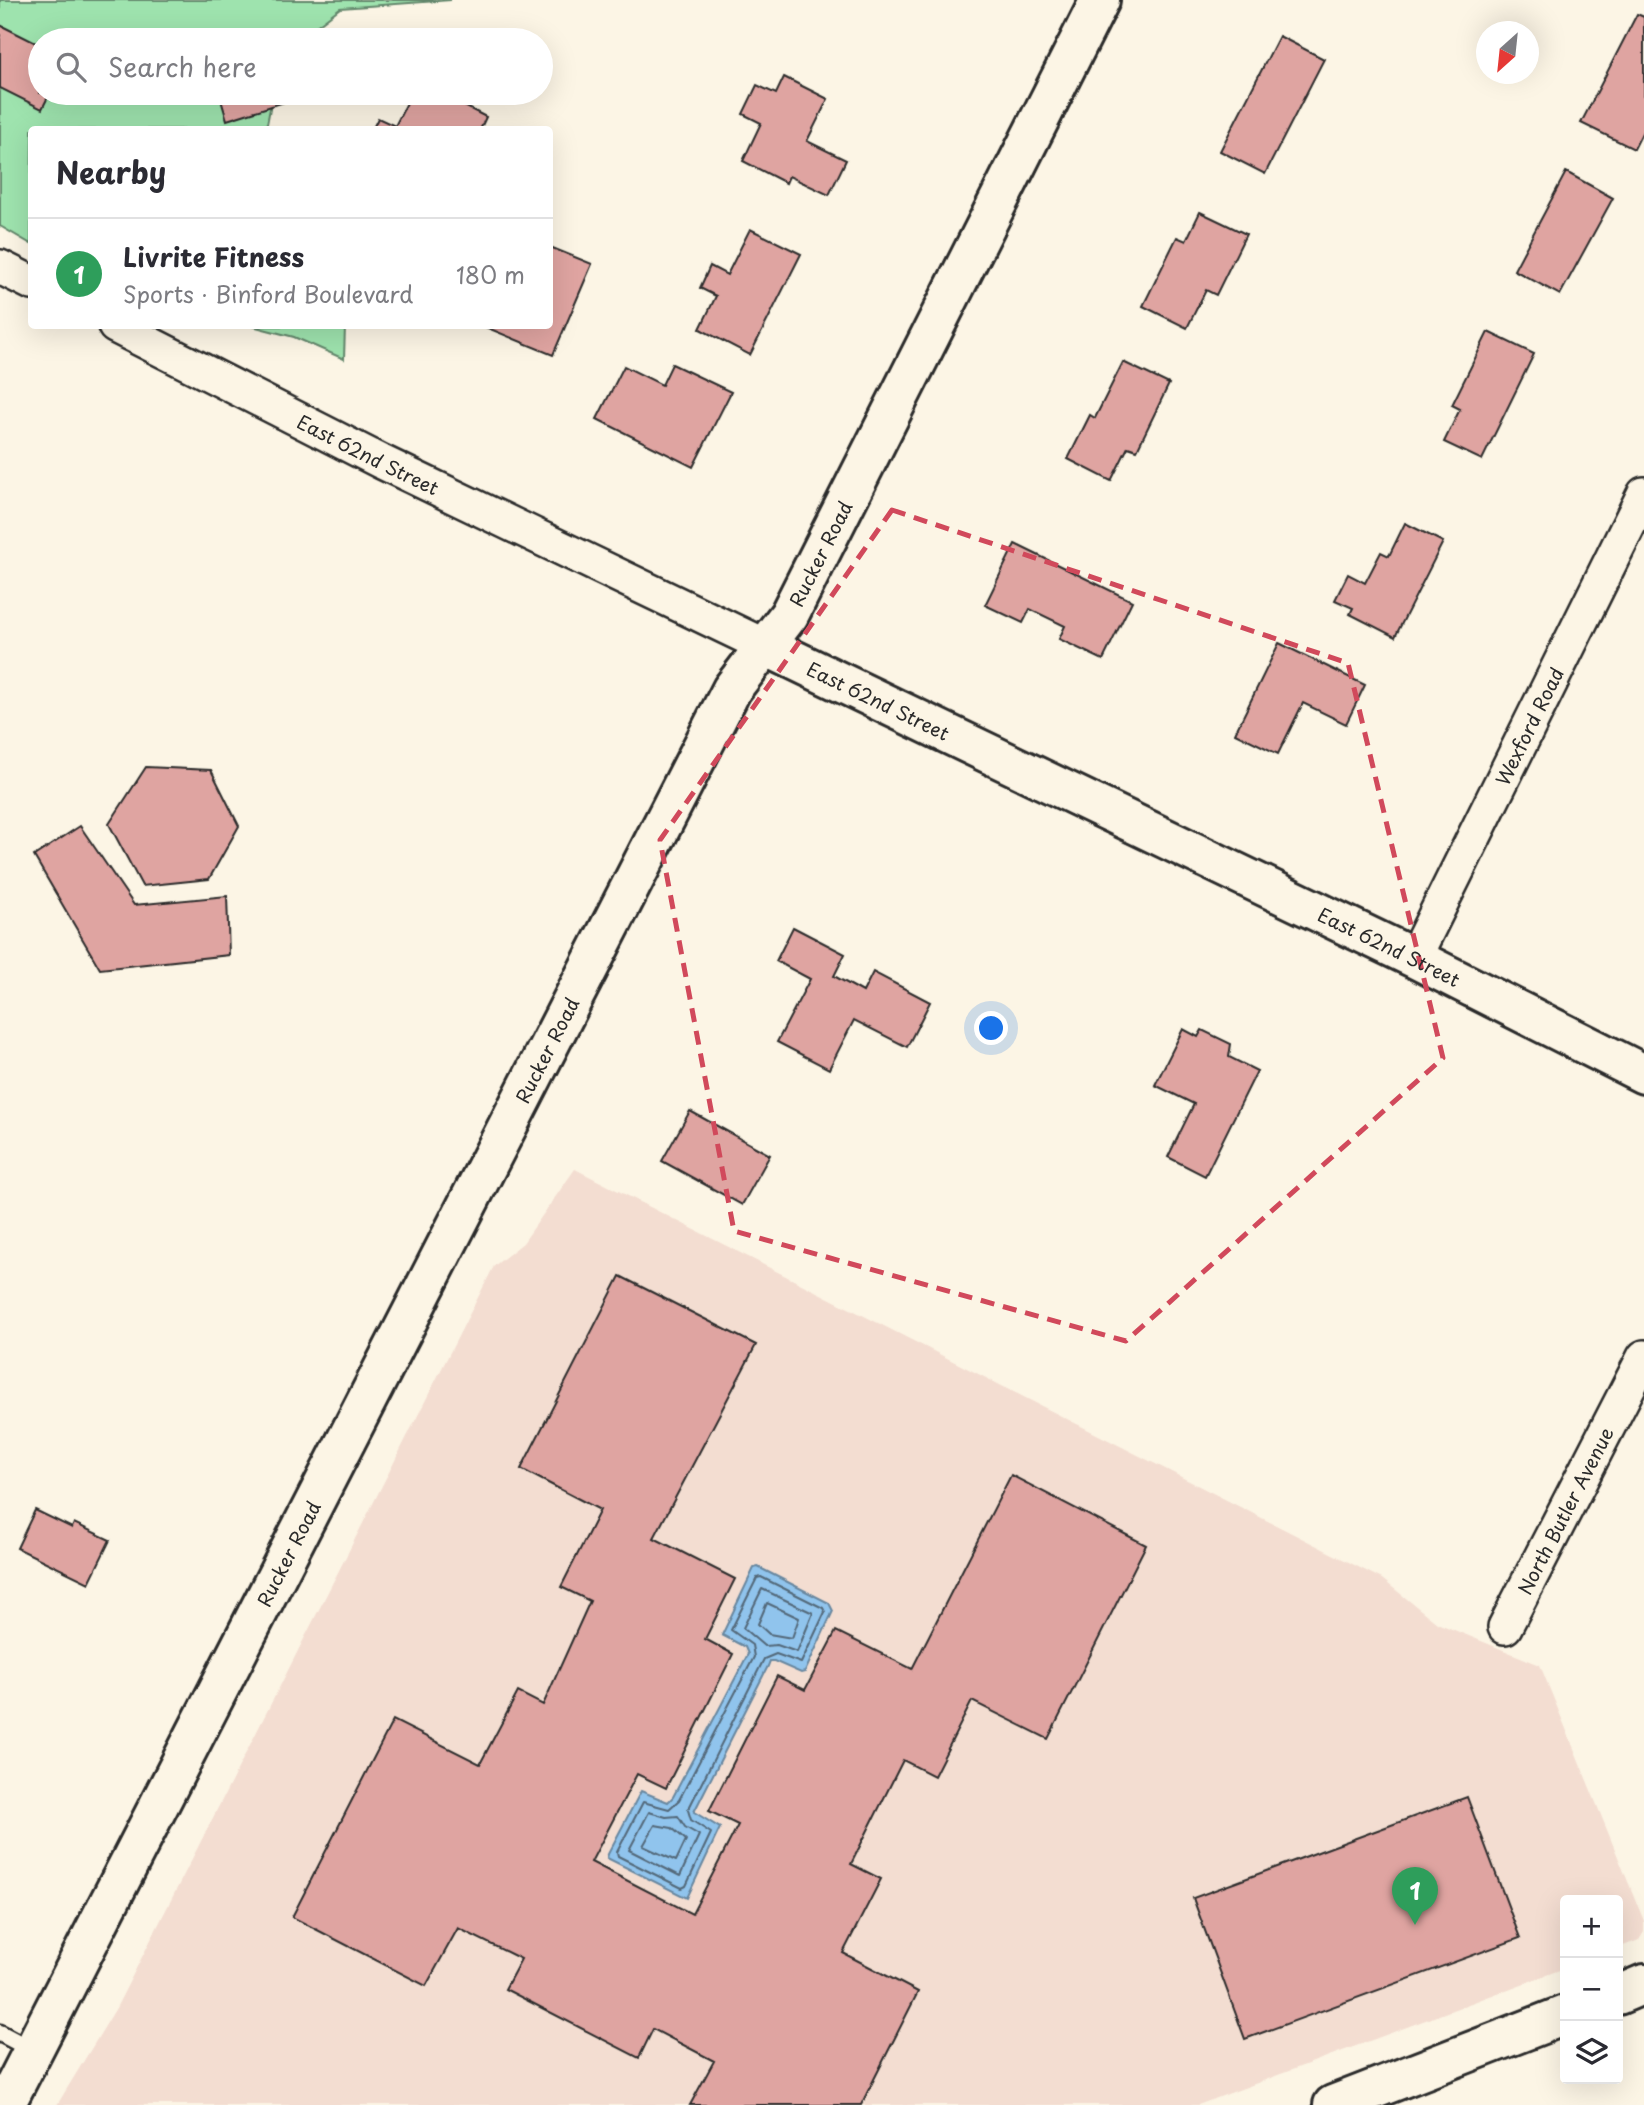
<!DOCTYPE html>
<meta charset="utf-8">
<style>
body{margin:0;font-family:"Playpen Sans",sans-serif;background:#f7f7f7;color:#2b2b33}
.controls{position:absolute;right:21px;bottom:21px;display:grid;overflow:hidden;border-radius:7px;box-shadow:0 7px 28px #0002}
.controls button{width:63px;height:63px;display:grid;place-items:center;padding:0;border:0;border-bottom:2px solid #e1e1e2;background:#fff;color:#2b2b33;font:35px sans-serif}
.compass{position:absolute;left:1476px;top:21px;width:63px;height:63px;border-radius:50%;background:#fff;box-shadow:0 7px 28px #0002;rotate:207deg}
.you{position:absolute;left:992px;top:1029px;width:24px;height:24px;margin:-18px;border:5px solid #fff;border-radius:50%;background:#1a73e8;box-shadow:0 0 0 10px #1a73e833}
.badge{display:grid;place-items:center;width:46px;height:46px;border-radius:50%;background:#0b8043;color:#fff;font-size:23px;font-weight:700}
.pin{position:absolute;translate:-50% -58px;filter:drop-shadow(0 2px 4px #0008)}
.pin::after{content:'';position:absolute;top:37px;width:24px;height:21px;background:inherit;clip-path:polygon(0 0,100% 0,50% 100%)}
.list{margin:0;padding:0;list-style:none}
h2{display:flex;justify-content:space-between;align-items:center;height:91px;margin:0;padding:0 28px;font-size:30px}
h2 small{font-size:23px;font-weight:400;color:#7c7c81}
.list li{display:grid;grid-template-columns:46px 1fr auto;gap:21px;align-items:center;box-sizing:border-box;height:112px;padding:0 28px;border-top:2px solid #e1e1e2}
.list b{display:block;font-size:26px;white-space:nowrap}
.list p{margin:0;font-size:23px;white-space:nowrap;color:#7c7c81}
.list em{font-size:23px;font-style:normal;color:#7c7c81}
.icon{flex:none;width:38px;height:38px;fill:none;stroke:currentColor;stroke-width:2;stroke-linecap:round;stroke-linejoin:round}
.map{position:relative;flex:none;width:1644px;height:2105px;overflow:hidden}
.search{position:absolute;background:#fff;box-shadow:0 7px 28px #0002;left:28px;top:28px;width:525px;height:77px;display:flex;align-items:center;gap:18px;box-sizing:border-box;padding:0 24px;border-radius:38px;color:#7c7c81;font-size:26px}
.panel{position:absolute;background:#fff;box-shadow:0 7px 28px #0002;left:28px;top:126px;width:525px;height:203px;border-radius:7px}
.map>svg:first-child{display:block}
</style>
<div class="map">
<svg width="1644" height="2105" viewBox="0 0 1644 2105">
<rect width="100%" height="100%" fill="#fcf5e5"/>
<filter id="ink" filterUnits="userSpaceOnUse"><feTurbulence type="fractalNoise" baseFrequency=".0143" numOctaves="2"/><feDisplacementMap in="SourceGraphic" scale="14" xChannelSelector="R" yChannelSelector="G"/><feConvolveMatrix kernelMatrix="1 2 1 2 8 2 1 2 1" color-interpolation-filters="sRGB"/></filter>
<g filter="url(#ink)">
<polygon fill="#f3ddd1" points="575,1169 1382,1579 1437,1623 1540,1665 1644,1921 1644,1932 1639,1940 1618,1948 1618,1900 1565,1900 1565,1968 1198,2105 57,2105 116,2008 494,1266 523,1243"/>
<g fill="#9ee3ae" stroke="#64876c" stroke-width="2">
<polygon points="0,0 451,0 340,8 298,40 40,40 40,93 273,93 266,129 32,130 31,244 0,226"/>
<polygon points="252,326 345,326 344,359 294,337"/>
</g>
<polygon fill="#90c4ed" stroke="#68879f" stroke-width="2" points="758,1567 829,1603 833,1611 805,1672 801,1673 774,1661 770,1661 768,1666 694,1812 720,1828 687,1898 607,1858 608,1854 641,1791 668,1802 673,1797 748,1654 745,1647 722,1635 754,1568"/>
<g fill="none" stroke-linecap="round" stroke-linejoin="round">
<g stroke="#536879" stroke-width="2">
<polygon points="761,1577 823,1608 825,1612 801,1663 776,1654 764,1659 688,1810 691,1820 711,1833 686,1886 682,1888 618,1856 617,1852 643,1802 669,1809 679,1800 754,1657 752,1645 731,1630 757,1578"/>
<polygon points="762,1589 813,1613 797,1652 777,1645 764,1646 743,1628"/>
<polygon points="767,1603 799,1618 792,1638 769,1634 758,1624"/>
<polygon points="649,1812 666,1817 678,1816 685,1827 699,1835 680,1876 629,1850"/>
<polygon points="655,1825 672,1828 686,1840 676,1861 643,1846"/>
</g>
</g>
<g fill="#dfa4a1" stroke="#2b2b2b" stroke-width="2">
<polygon points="1637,14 1644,17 1644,129 1634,149 1581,123"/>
<polygon points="0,25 40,45 37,64 40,66 40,93 50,93 42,109 0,88"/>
<polygon points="1279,36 1324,59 1265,174 1220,151"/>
<polygon points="784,77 828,99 807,141 846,160 829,195 789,176 786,183 743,161 761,123 743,114 757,85 776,94"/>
<polygon points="219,93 313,93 227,120"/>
<polygon points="412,93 422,93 438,101 441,94 486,117 480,130 372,130 378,118 395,126"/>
<polygon points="1566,172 1613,198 1560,295 1514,270"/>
<polygon points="1200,212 1246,234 1216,295 1206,290 1187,328 1143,306 1177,237 1186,241"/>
<polygon points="750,229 801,254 750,355 700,329 716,296 700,288 710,266 727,275"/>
<polygon points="550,247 592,264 553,355 483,326 550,326"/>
<polygon points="1488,332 1534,354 1482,460 1444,442 1460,409 1452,405"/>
<polygon points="1123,362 1169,384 1137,450 1128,447 1111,481 1068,459 1090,415 1095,418"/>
<polygon points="672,364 731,392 693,467 597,419 624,366 662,385"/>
<polygon points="1405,523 1443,542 1395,637 1350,614 1353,608 1335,600 1348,574 1365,583 1381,552 1389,556"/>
<polygon points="1015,544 1132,601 1103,660 1059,639 1065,626 1030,609 1023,623 985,605"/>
<polygon points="1279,643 1365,685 1346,724 1303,703 1278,754 1235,733"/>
<polygon points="146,767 211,770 239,826 209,879 142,886 109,824"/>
<polygon points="80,826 134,905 227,896 229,955 100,969 34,856"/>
<polygon points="793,927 845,954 834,976 863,992 873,972 930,1002 907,1047 854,1020 829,1069 777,1042 810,979 776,961"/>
<polygon points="1183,1029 1198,1037 1202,1030 1231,1044 1229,1057 1257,1071 1205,1176 1168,1157 1194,1104 1155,1085"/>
<polygon points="690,1111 770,1155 742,1205 662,1161"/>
<polygon points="620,1276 756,1345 654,1538 735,1579 705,1639 733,1654 666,1788 637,1774 591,1862 692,1914 738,1825 709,1811 777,1676 805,1690 836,1631 912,1669 1011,1475 1146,1545 1048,1739 972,1701 934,1776 903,1760 851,1864 881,1879 843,1953 918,1992 861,2105 690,2105 714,2061 653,2029 639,2058 505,1989 521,1959 458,1928 426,1986 292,1917 393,1720 480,1764 518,1692 543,1705 590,1601 561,1587 600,1510 521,1469"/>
<polygon points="35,1510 72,1528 74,1523 110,1540 89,1583 17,1548"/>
<polygon points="1467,1797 1520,1938 1245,2039 1193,1898"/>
</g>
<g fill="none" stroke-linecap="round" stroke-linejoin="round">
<defs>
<polyline id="service" points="0,2033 34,2051"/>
<g id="minor">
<polyline points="0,267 32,283"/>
<path id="s1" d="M115,326L382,462L763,645"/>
<path id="s2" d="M1414,958L1644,494"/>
<path id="s3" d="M1505,1627L1644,1357"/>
</g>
<g id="tertiary">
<path id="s4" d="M763,645L1414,958L1644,1074"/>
<path id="s5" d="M5,2105L732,689L789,615L1100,0"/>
</g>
<g id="primary">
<polyline points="1618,1995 1644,1984"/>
<polyline points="1333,2105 1565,2015"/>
</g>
</defs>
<use href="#service" stroke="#2b2b2b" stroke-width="21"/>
<use href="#minor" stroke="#2b2b2b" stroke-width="38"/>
<use href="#tertiary" stroke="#2b2b2b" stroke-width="44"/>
<use href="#primary" stroke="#2b2b2b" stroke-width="44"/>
<use href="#service" stroke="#fcf5e5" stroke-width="16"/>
<use href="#minor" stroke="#fcf5e5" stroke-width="33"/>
<use href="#tertiary" stroke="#fcf5e5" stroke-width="38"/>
<use href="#primary" stroke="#fcf5e5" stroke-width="38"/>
</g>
</g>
<path fill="none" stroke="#d1495b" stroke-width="5" stroke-dasharray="14 9" stroke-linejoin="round" d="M892,510L1348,663L1443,1058L1126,1341L734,1231L660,840Z"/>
<g text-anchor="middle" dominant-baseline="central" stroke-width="5" stroke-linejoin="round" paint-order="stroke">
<g font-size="19" fill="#2b2b2b" stroke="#fcf5e5">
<text stroke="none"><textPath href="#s1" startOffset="284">East 62nd Street</textPath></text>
<text stroke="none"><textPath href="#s5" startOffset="1754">Rucker Road</textPath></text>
<text stroke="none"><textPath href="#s4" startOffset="128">East 62nd Street</textPath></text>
<text stroke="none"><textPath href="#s2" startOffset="259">Wexford Road</textPath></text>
<text stroke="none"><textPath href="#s4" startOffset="695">East 62nd Street</textPath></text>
<text stroke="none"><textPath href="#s5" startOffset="1186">Rucker Road</textPath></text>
<text stroke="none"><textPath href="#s3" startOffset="131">North Butler Avenue</textPath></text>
<text stroke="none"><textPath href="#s5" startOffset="620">Rucker Road</textPath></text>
</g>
</g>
</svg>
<div class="controls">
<button>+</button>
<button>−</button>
<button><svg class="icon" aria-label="layers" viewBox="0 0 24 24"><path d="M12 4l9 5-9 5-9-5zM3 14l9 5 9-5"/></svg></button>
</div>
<svg class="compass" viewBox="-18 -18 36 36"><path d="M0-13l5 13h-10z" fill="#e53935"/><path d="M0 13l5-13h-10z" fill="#7c7c81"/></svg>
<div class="you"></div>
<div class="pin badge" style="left:1415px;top:1925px;background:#2e9e5b">1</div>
<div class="search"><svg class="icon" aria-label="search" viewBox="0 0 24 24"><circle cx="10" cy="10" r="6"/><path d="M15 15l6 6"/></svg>Search here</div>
<section class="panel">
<h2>Nearby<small></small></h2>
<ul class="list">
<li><span class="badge" style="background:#2e9e5b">1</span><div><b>Livrite Fitness</b><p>Sports · Binford Boulevard</p></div><em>180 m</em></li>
</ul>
</section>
</div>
